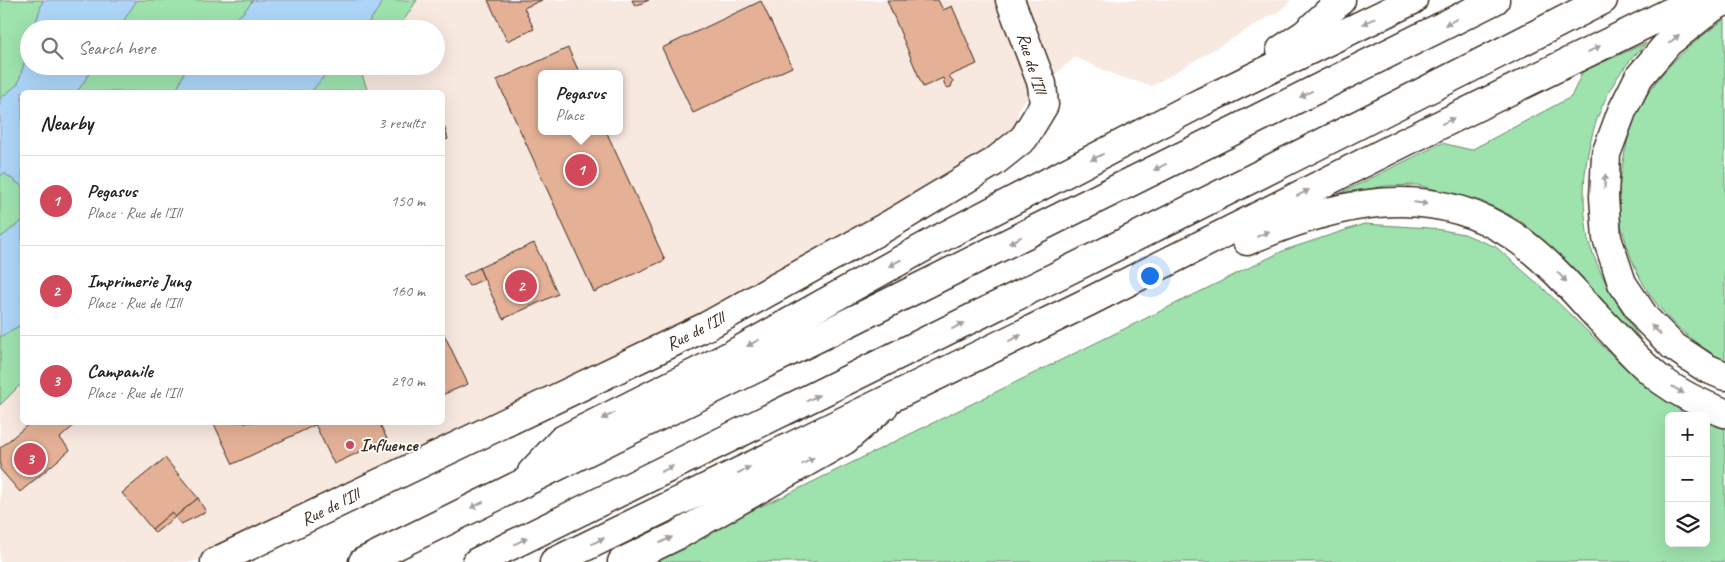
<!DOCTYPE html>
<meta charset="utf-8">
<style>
body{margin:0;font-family:Caveat,sans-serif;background:#f2f2f2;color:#202124}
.controls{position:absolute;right:15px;bottom:15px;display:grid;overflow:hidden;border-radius:8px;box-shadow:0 5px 20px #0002}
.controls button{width:45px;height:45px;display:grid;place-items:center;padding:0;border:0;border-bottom:1px solid #e0e0e0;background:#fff;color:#202124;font:25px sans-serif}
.you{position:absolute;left:1149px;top:275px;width:18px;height:18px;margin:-12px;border:4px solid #fff;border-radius:50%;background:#1a73e8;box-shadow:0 0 0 8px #1a73e833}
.badge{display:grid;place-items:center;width:32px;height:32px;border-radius:50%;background:#d1495b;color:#fff;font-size:16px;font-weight:700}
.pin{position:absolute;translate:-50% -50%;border:2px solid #fff;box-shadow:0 1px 5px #0006}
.popup{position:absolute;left:538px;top:70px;width:85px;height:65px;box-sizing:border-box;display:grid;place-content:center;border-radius:8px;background:#fff;filter:drop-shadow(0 1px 4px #0005);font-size:16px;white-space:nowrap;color:#757577}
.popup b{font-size:19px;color:#202124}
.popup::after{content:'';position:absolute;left:50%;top:100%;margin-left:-10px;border:10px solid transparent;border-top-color:#fff}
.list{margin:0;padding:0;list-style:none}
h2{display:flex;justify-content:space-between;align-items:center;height:65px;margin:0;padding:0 20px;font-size:21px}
h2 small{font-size:16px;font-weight:400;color:#757577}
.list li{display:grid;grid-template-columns:32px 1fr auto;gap:15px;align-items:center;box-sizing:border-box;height:90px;padding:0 20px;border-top:1px solid #e0e0e0}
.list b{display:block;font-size:19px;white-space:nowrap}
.list p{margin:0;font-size:16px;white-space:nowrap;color:#757577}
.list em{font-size:16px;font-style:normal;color:#757577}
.icon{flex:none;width:28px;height:28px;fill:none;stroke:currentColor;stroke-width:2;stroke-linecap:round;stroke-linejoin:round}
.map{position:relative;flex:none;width:1725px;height:562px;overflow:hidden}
.search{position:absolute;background:#fff;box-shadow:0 5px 20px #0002;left:20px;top:20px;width:425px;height:55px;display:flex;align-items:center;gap:12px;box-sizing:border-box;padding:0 18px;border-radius:28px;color:#757577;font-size:19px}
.panel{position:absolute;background:#fff;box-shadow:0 5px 20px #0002;left:20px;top:90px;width:425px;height:335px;border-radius:8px}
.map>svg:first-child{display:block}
</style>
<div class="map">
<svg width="1725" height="562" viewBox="0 0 1725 562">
<rect width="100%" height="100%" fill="#fff"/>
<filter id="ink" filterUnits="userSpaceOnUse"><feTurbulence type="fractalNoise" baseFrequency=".02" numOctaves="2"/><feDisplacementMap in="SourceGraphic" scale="10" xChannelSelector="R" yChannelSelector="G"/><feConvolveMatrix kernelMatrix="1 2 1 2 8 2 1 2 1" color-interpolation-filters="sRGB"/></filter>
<g filter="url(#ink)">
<path fill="#f7e8e0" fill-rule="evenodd" d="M417,0H1291L1282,9L1152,86L1120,77L1075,57L1020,105L1014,132L993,151L725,314L193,562H0V405L22,383V422H442V92H368L359,66H436V29H398ZM542,74H620V131H542Z"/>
<g fill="#9ee2ae" stroke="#6c8666">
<polygon points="0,0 43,0 34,29 29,29 29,47 18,84 0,99"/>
<polygon points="137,0 253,0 244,12 223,29 118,29"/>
<polygon points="384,0 417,0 398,29 364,29"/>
<path d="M1725,19V361C1675,333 1642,297 1626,242C1624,235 1621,227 1620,220C1617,198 1620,177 1624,156C1628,137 1633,118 1643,102C1662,67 1693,42 1725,19Z"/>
<path d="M1646,43C1638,52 1628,62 1621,72C1591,115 1579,173 1586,224C1587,230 1587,237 1589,243C1601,279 1620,310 1641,340L1548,244L1518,219L1481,201L1417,185L1385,186L1337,195L1442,143L1471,150L1571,97L1583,71Z"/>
<polygon points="94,66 187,66 176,92 77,92"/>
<polygon points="332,66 359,66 368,92 311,92"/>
<polygon points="4,173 22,186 22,221 0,238 0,176"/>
<polygon points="1364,224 1430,228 1464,234 1496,247 1544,289 1621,364 1687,416 1669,416 1669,543 1706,543 1706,423 1725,429 1725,562 638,562 786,495 1285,250"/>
<polygon points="22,324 22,383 0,405 0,337"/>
</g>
<g fill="#add5f7" stroke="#7f91a0">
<polygon points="43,0 137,0 118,29 34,29"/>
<polygon points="253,0 384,0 364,29 223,29 244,12"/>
<polygon points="29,47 29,66 94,66 77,92 22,92 22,186 4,173 0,176 0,99 18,84"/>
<polygon points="187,66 332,66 311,92 176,92"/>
<polygon points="22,221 22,324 0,337 0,238"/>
</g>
<g fill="#e4b197" stroke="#3b2a1e">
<polygon points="488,0 542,0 524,8 534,29 507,41"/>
<polygon points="632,0 649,0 635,6"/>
<polygon points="887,0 938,0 943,10 952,6 977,64 949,76 953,81 951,87 947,88 945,86 943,78 923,87"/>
<polygon points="761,1 792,67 693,113 662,48"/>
<polygon points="568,48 580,74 542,74 542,131 606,131 665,260 594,292 497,80"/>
<polygon points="442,119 448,139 442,141"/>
<polygon points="534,243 558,294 503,319 479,268"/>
<polygon points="479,268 484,279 469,286 463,276"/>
<polygon points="442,330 468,384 442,395"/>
<polygon points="31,422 78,422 60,438 70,450 20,492 0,469 0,448"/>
<polygon points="213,422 314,422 315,425 233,464"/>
<polygon points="314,422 379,422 387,439 334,464"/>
<polygon points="165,458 198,498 175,517 172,512 152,529 122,493"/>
<polygon points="198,498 206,512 181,524 175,517"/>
<polygon points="172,512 175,517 155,533 152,529"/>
</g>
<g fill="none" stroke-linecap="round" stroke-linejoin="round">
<defs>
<g id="minor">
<polyline points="215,562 707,326 889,225 994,162 1024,138 1044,105 1042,84 1010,0"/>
<polyline points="622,562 678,535 845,440 884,406"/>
</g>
<g id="highway">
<polyline points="1725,1 1712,8 1669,42 1639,77 1622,111 1606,154 1604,197 1607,238 1622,283 1646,319 1673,346 1706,368 1725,376"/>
<polyline points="1281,50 1305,34 1341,0"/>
<path d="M1247,241C1333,203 1428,179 1512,235C1543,256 1569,285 1594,313C1616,335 1636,361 1661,380C1680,394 1703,405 1725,413"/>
<polyline points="532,472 562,440 731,355 937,240 1202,102 1413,0"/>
<polyline points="363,562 876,309 1495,0"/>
<path d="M477,562C854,377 1230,192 1603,0"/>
<polyline points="554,562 1088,302 1405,142 1695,0"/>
</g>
</defs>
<use href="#minor" stroke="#3b2a1e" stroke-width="31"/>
<use href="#highway" stroke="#3b2a1e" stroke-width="31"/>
<use href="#minor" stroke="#fff" stroke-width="28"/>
<use href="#highway" stroke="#fff" stroke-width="28"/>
</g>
<defs><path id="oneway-solid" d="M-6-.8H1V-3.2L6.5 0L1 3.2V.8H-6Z" transform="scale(1.25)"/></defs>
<g fill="#a79f9a">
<use href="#oneway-solid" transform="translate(1369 21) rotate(154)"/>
<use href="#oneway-solid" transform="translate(1451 22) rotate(153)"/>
<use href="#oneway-solid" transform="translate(1674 39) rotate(-40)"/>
<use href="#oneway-solid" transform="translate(1594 49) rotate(-26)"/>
<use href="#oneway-solid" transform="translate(1306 94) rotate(153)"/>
<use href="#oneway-solid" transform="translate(1448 121) rotate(-26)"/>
<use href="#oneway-solid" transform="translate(1097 157) rotate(153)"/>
<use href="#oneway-solid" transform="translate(1160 167) rotate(153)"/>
<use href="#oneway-solid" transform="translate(1605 181) rotate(-86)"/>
<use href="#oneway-solid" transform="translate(1303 193) rotate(-27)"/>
<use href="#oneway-solid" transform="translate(1421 203) rotate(6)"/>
<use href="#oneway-solid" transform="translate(1263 234) rotate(-24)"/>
<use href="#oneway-solid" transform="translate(1015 240) rotate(153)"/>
<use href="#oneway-solid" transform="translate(895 263) rotate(151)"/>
<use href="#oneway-solid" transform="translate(1562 277) rotate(47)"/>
<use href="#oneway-solid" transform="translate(958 326) rotate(-27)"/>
<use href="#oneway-solid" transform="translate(1656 330) rotate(-136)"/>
<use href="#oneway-solid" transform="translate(1015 338) rotate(-26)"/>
<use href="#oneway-solid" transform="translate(753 343) rotate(151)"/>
<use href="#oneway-solid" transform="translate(1678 390) rotate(31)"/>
<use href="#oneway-solid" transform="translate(813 398) rotate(-26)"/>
<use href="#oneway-solid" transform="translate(608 416) rotate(153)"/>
<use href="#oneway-solid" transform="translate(808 461) rotate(-30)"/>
<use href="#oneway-solid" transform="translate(667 469) rotate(-26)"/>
<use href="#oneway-solid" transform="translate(744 470) rotate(-26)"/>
<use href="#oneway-solid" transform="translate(477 505) rotate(154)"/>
<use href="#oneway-solid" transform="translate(666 540) rotate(-26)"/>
<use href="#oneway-solid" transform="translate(521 541) rotate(-26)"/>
<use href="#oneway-solid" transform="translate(598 541) rotate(-26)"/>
</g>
</g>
<circle fill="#d1495b" stroke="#fff" stroke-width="2" cx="350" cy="445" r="5"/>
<g text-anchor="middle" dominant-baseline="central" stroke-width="4" stroke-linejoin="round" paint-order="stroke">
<g font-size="18" fill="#3b2a1e" stroke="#fff">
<text transform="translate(1032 63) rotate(73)">Rue de l'Ill</text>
<text transform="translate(695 331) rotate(-27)">Rue de l'Ill</text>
<text transform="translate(330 507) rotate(-26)">Rue de l'Ill</text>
</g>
<g font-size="18" font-weight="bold" fill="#3b2a1e" stroke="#fff" text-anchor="start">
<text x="360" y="445">Influence</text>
</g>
</g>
</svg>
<div class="controls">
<button>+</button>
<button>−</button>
<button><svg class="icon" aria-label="layers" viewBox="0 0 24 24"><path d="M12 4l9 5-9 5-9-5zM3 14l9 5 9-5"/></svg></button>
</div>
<div class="you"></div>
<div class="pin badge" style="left:581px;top:170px">1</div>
<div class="popup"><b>Pegasus</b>Place</div>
<div class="pin badge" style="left:521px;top:286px">2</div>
<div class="pin badge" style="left:30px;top:459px">3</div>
<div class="search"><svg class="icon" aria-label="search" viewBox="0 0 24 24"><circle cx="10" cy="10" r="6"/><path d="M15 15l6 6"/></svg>Search here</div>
<section class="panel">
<h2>Nearby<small>3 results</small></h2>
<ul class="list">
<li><span class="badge">1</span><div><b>Pegasus</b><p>Place · Rue de l'Ill</p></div><em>150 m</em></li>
<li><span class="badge">2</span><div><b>Imprimerie Jung</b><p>Place · Rue de l'Ill</p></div><em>160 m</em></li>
<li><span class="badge">3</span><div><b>Campanile</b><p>Place · Rue de l'Ill</p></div><em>290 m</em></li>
</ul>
</section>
</div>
